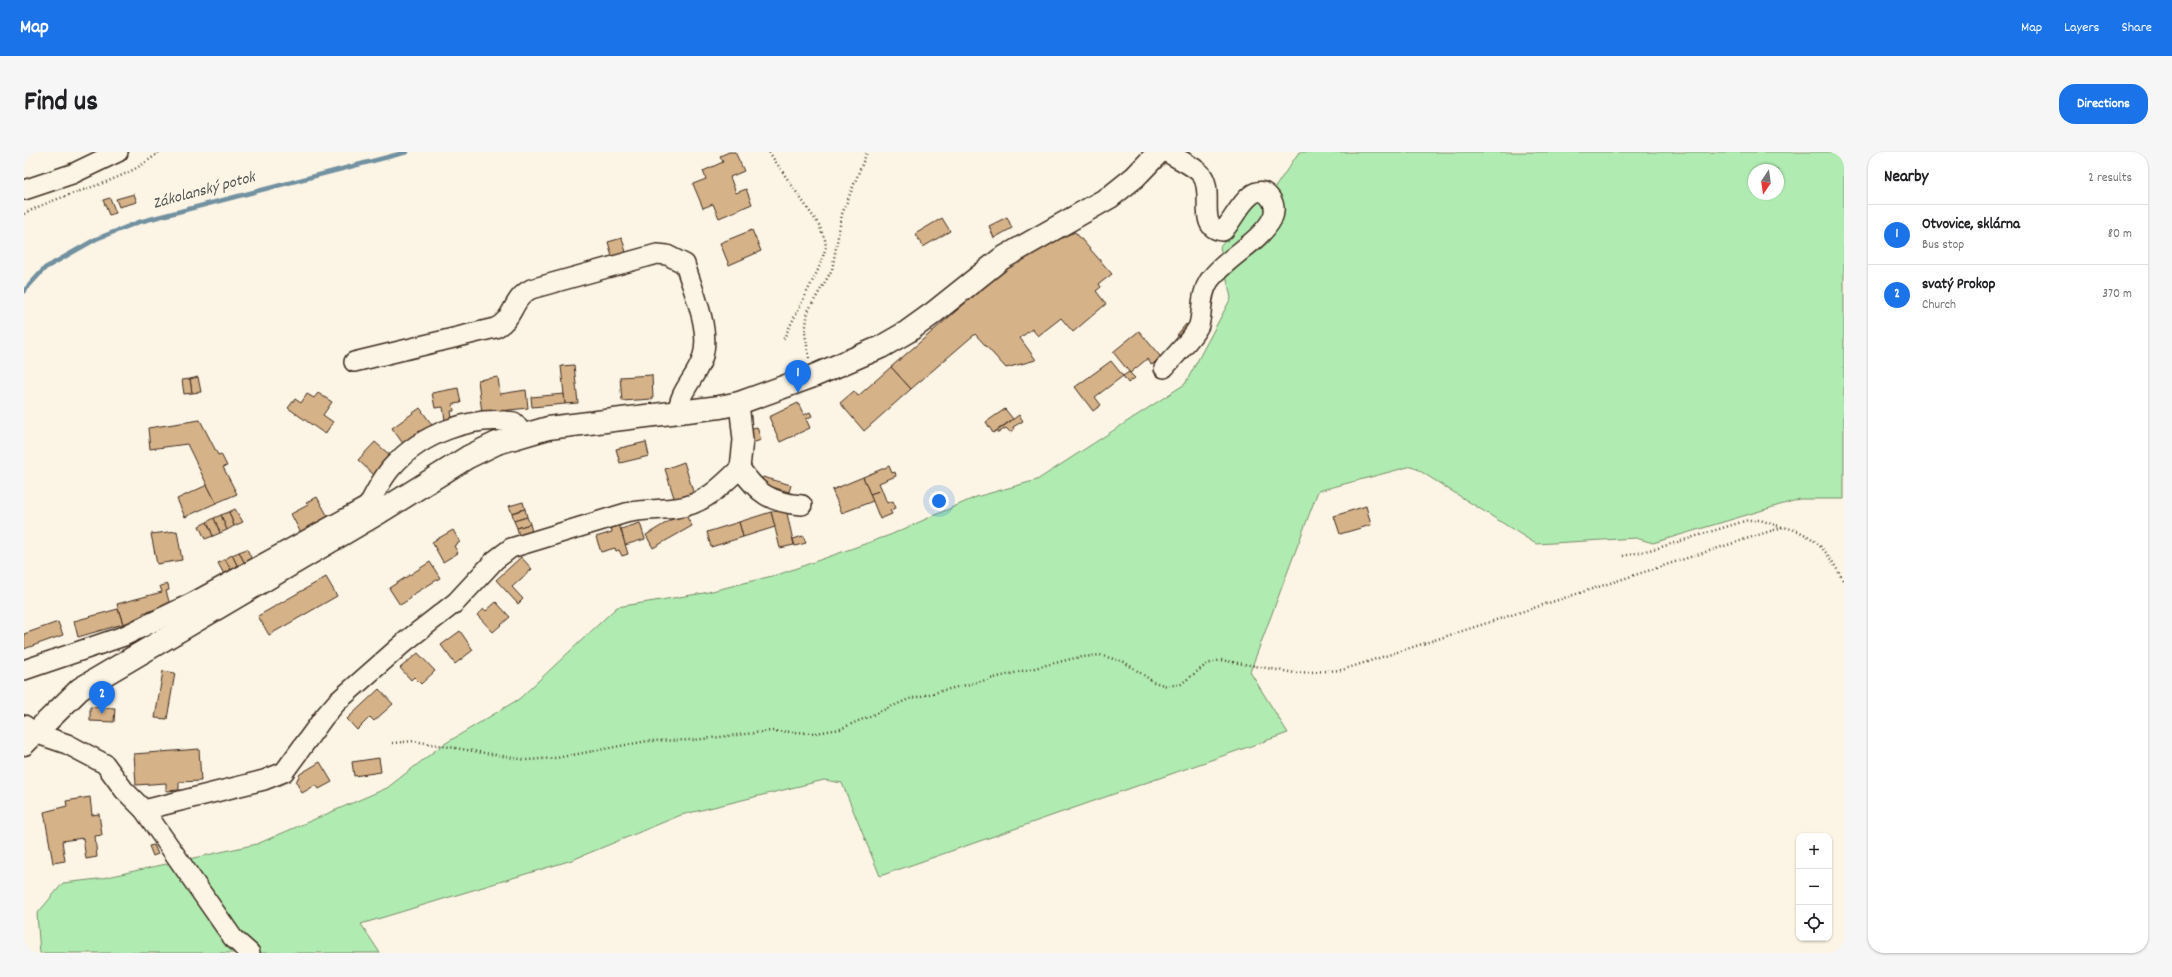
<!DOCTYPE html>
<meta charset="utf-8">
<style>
body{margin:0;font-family:Dekko,sans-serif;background:#f6f6f6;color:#202124}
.controls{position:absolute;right:12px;bottom:12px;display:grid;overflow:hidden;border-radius:8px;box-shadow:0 1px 3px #0004}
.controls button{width:36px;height:36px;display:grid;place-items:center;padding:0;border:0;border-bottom:1px solid #e0e0e0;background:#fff;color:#202124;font:20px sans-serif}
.compass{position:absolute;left:1724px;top:12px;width:36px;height:36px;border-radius:50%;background:#fff;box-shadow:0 1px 3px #0004;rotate:193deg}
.you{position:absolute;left:915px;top:349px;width:14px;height:14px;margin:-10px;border:3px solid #fff;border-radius:50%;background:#1a73e8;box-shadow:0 0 0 6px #1a73e833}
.badge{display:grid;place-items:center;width:26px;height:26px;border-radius:50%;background:#1a73e8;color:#fff;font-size:13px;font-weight:700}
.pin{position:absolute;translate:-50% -33px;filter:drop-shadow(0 1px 2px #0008)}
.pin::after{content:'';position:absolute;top:21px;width:14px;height:12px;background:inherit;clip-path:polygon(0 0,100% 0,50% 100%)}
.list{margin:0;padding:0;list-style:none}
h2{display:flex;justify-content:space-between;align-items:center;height:52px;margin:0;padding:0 16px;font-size:17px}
h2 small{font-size:13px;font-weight:400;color:#757577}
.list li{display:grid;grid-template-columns:26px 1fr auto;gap:12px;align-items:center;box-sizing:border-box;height:60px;padding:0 16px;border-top:1px solid #e0e0e0}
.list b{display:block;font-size:15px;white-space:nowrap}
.list p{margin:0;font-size:13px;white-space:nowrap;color:#757577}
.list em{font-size:13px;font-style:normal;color:#757577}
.icon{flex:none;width:22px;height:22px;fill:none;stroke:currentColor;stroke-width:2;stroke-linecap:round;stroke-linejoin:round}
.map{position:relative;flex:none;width:1820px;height:801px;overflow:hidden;border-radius:16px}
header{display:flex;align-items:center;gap:24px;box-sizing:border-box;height:56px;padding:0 20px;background:#1a73e8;color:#fff}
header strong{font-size:19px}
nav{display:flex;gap:22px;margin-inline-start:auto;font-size:14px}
.intro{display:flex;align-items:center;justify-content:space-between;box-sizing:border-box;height:96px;padding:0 24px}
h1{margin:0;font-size:28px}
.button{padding:10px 18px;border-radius:16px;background:#1a73e8;color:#fff;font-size:14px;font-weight:700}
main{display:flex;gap:24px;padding:0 24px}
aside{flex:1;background:#fff;border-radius:16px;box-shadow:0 1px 3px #0004}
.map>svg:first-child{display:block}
</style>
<header>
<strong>Map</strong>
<nav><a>Map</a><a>Layers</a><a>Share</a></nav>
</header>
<div class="intro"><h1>Find us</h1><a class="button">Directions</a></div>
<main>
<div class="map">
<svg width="1820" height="801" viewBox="0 0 1820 801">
<rect width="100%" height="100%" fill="#fcf5e5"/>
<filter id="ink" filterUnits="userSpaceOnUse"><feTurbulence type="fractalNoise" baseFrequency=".025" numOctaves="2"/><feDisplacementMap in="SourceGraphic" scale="8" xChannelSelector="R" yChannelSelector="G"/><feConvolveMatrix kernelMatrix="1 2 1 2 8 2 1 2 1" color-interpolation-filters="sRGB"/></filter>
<g filter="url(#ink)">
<path fill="#b0ecb1" stroke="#768b68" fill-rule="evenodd" d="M1275,0H1820V347H1776L1629,391L1612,386L1512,392L1388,314L1294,339L1226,520L1264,581L856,724L818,631L800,628L657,663L548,708L337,772L356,801H16L13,762L39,731L74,727L233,692L363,636L417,594L495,547L593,455L680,441L756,422L866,383L952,345L1013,328L1161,232L1207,146L1196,95L1227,57L1252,34ZM1730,18H1754V42H1730Z"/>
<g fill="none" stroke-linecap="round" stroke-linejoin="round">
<polyline stroke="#7190a0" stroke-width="4.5" points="0,139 21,116 72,87 115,70 383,0"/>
</g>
<g fill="#d6b288" stroke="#3b2a1e">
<polygon points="705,0 711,0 720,19 706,25 712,41 722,37 728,52 695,66 689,52 679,56 669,32 682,27 679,19 699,10 696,4"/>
<polygon points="110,42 113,50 95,55 92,47"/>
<polygon points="86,46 92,61 85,63 79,48"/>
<polygon points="983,65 988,76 970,86 965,74"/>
<polygon points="918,66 926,79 899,95 891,82"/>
<polygon points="728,78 737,99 705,113 696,91"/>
<polygon points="1051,80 1088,122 1075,132 1077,135 1072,139 1082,152 1049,180 1037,166 1014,184 1008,177 996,186 1012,208 982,216 951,182 887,237 867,215 983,115 1031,88"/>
<polygon points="598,86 603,104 589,107 584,90"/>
<polygon points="1162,172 1168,177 1159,188 1153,183"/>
<polygon points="1115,179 1141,210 1136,214 1132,209 1128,213 1123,207 1106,221 1089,200"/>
<polygon points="1087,209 1099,224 1071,245 1077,253 1069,259 1051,235"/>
<polygon points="550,213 554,251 541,252 537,214"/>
<polygon points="867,215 887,237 840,279 816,251 830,239 834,244"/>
<polygon points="1105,220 1111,226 1104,231 1099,224"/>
<polygon points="628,223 629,247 598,249 596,225"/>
<polygon points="174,225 177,240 168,241 166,227"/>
<polygon points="474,225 476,242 502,238 504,256 458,261 454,228"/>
<polygon points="166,227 168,241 160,242 158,228"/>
<polygon points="434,236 437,251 429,252 430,259 427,259 428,266 421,268 419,255 411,256 408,241"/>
<polygon points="294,241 308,250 299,263 309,270 301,282 264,256 271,247 277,251 283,242 290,246"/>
<polygon points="540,242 541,252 508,255 507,245"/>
<polygon points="774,251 780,263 786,260 788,264 782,267 786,276 756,290 745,265"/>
<polygon points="396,256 408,273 380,293 368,276"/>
<polygon points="981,257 989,267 969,281 962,270"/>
<polygon points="995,263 999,269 989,275 990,277 986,280 982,276 974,281 973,279"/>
<polygon points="176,268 194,303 197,302 203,314 199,315 213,342 192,351 163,292 126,297 124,276"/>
<polygon points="733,275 737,288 728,291 725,277"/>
<polygon points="351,290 367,304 350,323 334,308"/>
<polygon points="622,290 625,304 596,311 592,297"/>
<polygon points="660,310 671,346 652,352 641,317"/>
<polygon points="865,314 868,321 871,320 872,324 855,331 858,338 846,342 839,325"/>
<polygon points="739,325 767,333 765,340 741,333 741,331 737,330"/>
<polygon points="839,325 849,349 818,361 808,338"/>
<polygon points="183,333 192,351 161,365 153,347"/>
<polygon points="858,338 863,351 869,349 872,356 866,358 868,362 856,367 846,342"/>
<polygon points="293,345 307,370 279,385 267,362 284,353 282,351"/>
<polygon points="499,350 501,357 488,361 485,354"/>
<polygon points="1342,354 1347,373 1316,382 1310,364"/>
<polygon points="211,357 219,370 210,374 205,360"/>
<polygon points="501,357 503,365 490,369 488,361"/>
<polygon points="762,357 770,393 756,396 747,360"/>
<polygon points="205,360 210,374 203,378 197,363"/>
<polygon points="660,360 668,374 629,396 622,383"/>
<polygon points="747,360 751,375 719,385 715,370"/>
<polygon points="197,363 203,378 196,381 190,366"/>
<polygon points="503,365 506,372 493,376 490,369"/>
<polygon points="190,366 196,381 189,384 183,370"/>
<polygon points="183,370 189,384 181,387 175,374"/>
<polygon points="715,370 719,385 687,395 683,380"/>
<polygon points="616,371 621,387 601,393 597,377"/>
<polygon points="506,372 508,380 495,384 493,376"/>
<polygon points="595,372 604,402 598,404 595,398 592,399 591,396 577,400 572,385 588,380 587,374"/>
<polygon points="429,378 436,390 430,394 434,401 419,410 408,390"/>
<polygon points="153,379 158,408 133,412 127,382"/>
<polygon points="779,384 782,391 771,394 769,387"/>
<polygon points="223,397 229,410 222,414 215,400"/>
<polygon points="215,400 222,414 215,417 208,403"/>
<polygon points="208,403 215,417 208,420 201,407"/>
<polygon points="497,405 508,417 488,435 499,447 494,452 472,428"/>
<polygon points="201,407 208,420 201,424 194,411"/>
<polygon points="406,410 416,426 385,445 386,447 376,453 365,436"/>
<polygon points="302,425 313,444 245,483 234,464"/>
<polygon points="144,432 145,438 142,439 146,453 119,461 120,466 99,472 93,452 138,440 136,434"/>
<polygon points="472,450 486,465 469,480 453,463 460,457 462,459"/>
<polygon points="94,457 99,472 54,485 50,469"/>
<polygon points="34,470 39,483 0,497 0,482"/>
<polygon points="436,479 449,498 431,512 417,493"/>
<polygon points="394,501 411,519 397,532 390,525 387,528 376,516"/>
<polygon points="139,519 151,521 143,567 131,566"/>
<polygon points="355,537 369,552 350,569 346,565 333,578 323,567"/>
<polygon points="66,555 91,556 90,570 66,569"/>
<polygon points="175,597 177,629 155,630 155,638 142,639 142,631 112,633 110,602"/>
<polygon points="355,606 357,620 330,624 328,610"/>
<polygon points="296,610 308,630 295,637 292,633 278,641 272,630 276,622"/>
<polygon points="66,645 68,663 75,662 78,683 71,684 73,705 62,707 59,686 38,689 41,709 29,711 20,660 43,654 42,649"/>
<polygon points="130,693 134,702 129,704 125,694"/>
</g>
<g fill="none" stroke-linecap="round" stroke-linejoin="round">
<defs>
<g id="street">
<polyline points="0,38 48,22 94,0"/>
<path d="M330,210L471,176C491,167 487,147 507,137L633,102L643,103L661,112C669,140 688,178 678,207C672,226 655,239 654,260"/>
<path d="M1140,216C1148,207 1172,182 1175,173C1179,158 1176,143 1185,129C1200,107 1236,90 1248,67C1251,61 1251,53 1247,47C1229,21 1209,70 1199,79C1171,77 1192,39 1177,22C1169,13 1153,7 1143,0"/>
<path d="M716,316C733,341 747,351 778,353"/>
<path d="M344,354C351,341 358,326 368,315C397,282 447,263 490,270L499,282"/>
<polyline points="0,518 100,484 170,450 344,354 356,360"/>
<path d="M0,573L11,581L43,592L81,612L100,638L120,658L240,628L260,620L300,565L313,550L382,489L432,450L471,408L487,396L602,361C619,357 635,358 652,356C679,353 698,334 716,316L719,288L715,251"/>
<polyline points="120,658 209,786 226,801"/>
</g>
<polyline id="secondary" points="0,592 56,537 356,360 444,305 473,291 524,276 696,255 715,251 787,225 857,195 883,180 908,162 977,107 1086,45 1111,25 1135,0"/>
</defs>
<use href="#street" stroke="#3b2a1e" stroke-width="22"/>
<use href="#secondary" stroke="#3b2a1e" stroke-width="25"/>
<g stroke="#3b2a1e" stroke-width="2.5" stroke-dasharray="1 3" stroke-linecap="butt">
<polyline points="745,0 795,73 801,88 802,95 795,116 759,188"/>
<path d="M0,62C43,38 98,33 135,0"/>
<polyline points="785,206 781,181 784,159 808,118 818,62 843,0"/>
<polyline points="1599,404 1634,396 1724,368 1736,368 1758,375"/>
<path d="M368,591L390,589L502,608L532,606L623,589L670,588L747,579L792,581L816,577L885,547L1051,506L1076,503L1100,510L1130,530L1143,534L1157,532L1183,512L1197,508L1271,521L1318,518L1759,375C1792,381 1805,402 1820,430"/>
</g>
<use href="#street" stroke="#fcf5e5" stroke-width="19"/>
<use href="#secondary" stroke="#fcf5e5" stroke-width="22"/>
</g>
</g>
<g text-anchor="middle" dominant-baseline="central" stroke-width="3" stroke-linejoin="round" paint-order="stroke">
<g font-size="16" font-style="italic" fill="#525454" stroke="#fcf5e5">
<text transform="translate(180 39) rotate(-15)">Zákolanský potok</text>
</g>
</g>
</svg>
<div class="controls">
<button>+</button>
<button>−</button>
<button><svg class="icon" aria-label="locate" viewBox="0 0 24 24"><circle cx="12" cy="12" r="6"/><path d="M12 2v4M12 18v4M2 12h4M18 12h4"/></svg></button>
</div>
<svg class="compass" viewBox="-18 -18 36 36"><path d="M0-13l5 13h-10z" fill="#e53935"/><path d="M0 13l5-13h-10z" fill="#757577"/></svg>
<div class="you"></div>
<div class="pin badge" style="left:774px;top:241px">1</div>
<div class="pin badge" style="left:78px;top:562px">2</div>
</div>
<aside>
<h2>Nearby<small>2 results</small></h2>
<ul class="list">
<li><span class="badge">1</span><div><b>Otvovice, sklárna</b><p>Bus stop</p></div><em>80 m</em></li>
<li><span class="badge">2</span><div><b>svatý Prokop</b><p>Church</p></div><em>370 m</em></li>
</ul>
</aside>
</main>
